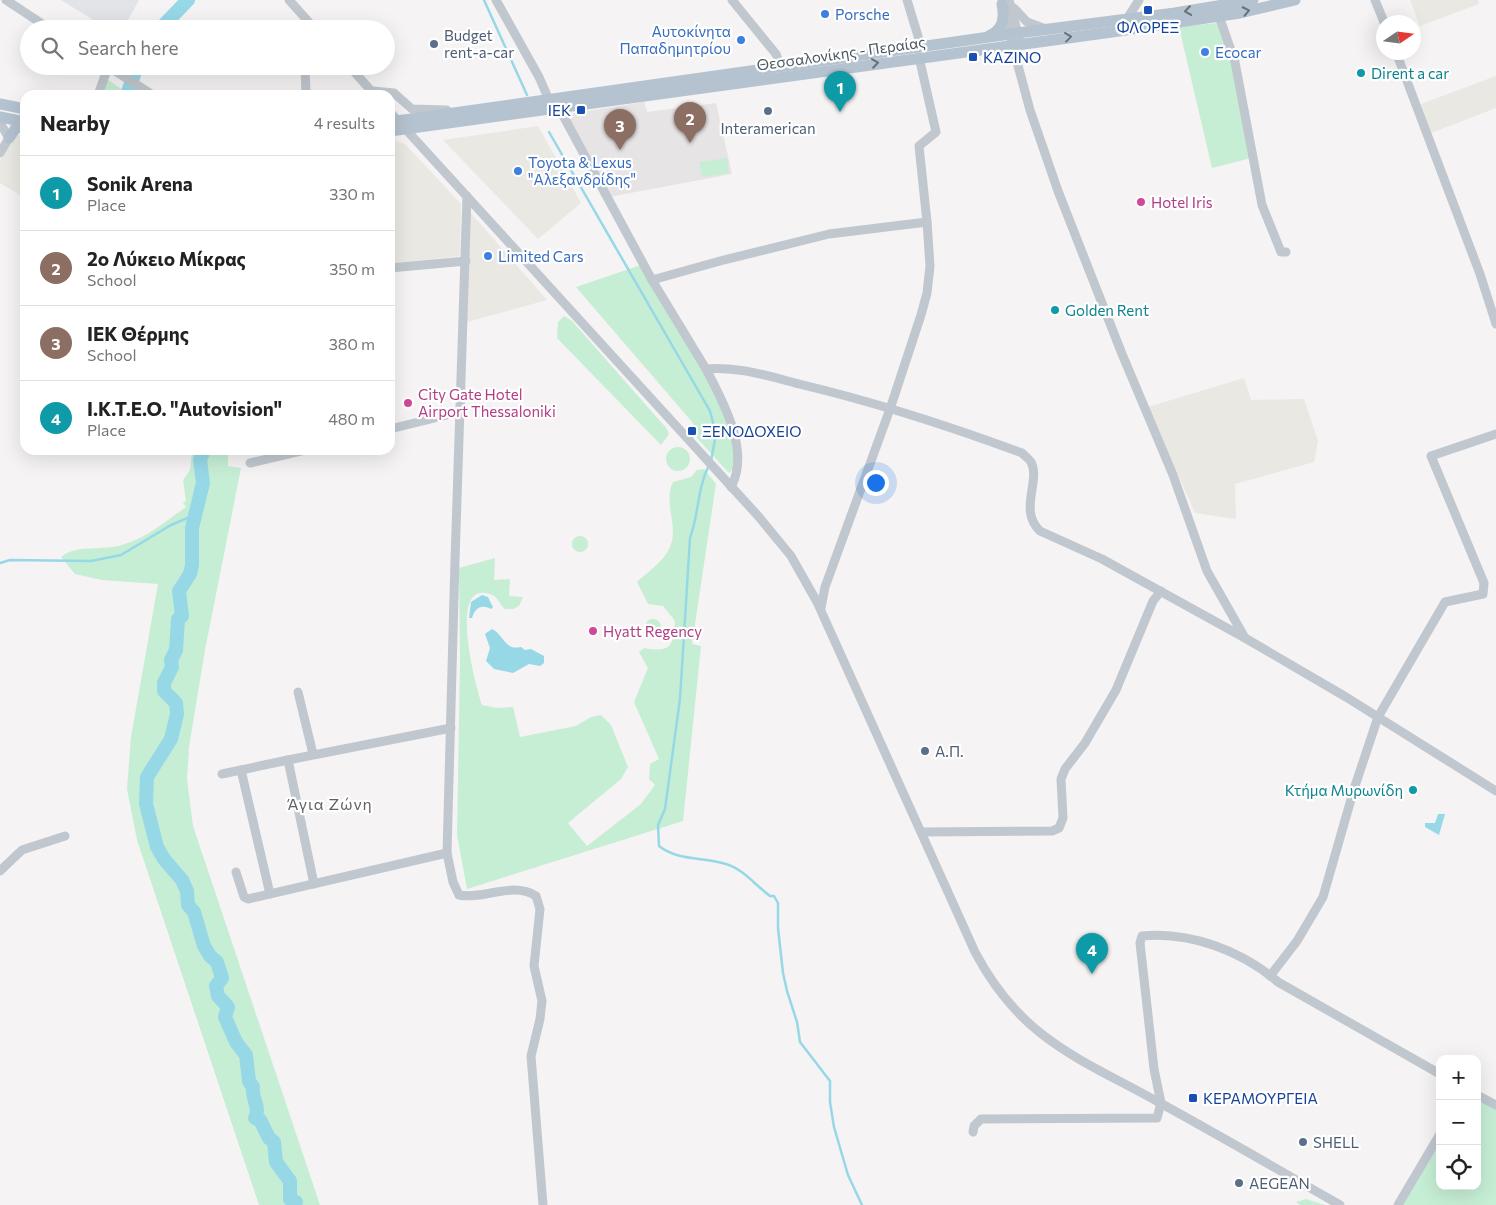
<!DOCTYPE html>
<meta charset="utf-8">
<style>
body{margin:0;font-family:Commissioner,sans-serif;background:#f6f6f6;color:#222}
.controls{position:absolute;right:15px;bottom:15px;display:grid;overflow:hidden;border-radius:10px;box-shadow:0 5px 20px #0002}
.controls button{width:45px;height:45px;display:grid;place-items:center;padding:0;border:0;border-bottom:1px solid #e0e0e0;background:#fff;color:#222;font:25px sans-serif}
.compass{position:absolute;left:1376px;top:15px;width:45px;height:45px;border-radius:50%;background:#fff;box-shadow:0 5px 20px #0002;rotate:77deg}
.you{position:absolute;left:875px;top:482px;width:18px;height:18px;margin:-12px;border:4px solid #fff;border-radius:50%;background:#1a73e8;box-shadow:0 0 0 8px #1a73e833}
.badge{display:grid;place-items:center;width:32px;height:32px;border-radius:50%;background:#2978d9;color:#fff;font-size:16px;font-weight:700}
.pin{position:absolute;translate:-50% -41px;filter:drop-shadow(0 1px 2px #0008)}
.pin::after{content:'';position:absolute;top:26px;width:18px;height:15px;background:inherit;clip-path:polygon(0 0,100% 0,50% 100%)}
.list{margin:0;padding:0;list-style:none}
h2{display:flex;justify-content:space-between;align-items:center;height:65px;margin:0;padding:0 20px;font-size:21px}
h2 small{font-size:16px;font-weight:400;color:#767676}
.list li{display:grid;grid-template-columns:32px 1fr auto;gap:15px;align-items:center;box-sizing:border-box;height:75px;padding:0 20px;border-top:1px solid #e0e0e0}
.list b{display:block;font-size:19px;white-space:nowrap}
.list p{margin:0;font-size:16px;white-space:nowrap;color:#767676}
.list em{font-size:16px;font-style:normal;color:#767676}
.icon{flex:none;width:28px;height:28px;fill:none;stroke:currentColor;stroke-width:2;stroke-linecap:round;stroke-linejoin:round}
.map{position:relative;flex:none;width:1496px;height:1205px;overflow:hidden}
.search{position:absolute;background:#fff;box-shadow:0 5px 20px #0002;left:20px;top:20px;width:375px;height:55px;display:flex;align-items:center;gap:12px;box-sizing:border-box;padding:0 18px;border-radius:28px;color:#767676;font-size:19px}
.panel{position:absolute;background:#fff;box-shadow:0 5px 20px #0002;left:20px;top:90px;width:375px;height:365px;border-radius:15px}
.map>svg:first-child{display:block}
</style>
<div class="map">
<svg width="1496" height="1205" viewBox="0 0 1496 1205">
<rect width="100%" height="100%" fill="#f5f3f3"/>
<g fill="#eae8e2">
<polygon points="1410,0 1478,0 1479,4 1420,26"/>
<polygon points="1496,76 1496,108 1431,133 1421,104"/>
<polygon points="538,126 581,203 538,239 443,140"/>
<polygon points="17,135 25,136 25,198 0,183 0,160"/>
<polygon points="390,139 405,144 461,204 460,256 390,264"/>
<polygon points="469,211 547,300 467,322"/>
<polygon points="1244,378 1251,400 1304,399 1318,441 1314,462 1235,484 1236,519 1195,513 1148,407"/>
</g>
<polygon fill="#e6e4e4" points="644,102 647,112 716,103 732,174 609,197 563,115"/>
<polygon fill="#e2e4e7" points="61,0 139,0 123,29 108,29"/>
<g fill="#c6eed5">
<polygon points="1217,23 1231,62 1251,158 1212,168 1179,27"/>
<polygon points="107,79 130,95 103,95"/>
<polygon points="727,158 729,173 702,177 699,162"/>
<polygon points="641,265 714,391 734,443 735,467 729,473 697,438 693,423 576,287"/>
<polygon points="564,316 572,321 667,429 669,434 661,445 557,338 558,322"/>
<circle cx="678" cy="459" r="12"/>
<path d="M192,450H228V466L241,468L205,650L189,747L187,779L193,826L320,1205H259L137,840L127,789L131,737L158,584L102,580L75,574L61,557C77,544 103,551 122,545C146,538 165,522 186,507L183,503L186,501L183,480L190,470Z"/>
<path d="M704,469L716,484L692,644L701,646L683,821L467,889L457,835L460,661L459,568L495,558L494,580L510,579L509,596L523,597L519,606L513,609H505C500,605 498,597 492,595C446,575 476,688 482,705L497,708L513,707L520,737L576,726L591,717L601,715L611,725L628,767L621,779L568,823L587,846L641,804L655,785L649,779L650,764L659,759L634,702L648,668L639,652L644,648C672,653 673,646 675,621L663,606L648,604L637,582C648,572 667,559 671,544C678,524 663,502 673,482L691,477L697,470Z"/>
<circle cx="580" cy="544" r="8"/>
<circle cx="653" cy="627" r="8"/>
<polygon points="1477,1097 1496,1108 1496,1205 1400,1205 1440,1138 1440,1186 1477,1186"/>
<polygon points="1306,1199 1325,1205 1300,1205 1296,1202"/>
</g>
<g fill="#97d8e7">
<path d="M482,595L488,597L493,607L491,609C481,604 475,608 472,618H469L471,602Z"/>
<path d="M492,629C503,634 505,651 521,647L525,650L531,649L544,656V663L540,666L529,664L513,673L494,669L486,661L490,648L485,634Z"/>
<polygon points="1438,814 1445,814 1439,835 1425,827 1425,823 1435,823"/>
</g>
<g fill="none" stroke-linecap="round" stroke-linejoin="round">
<g stroke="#97d8e7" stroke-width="2.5">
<polyline points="484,0 527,95"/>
<polyline points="549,132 710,411 716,434 711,461"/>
<path d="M709,465C697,489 699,514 690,538L680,699L665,809L658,825L659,846C678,861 703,857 726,864C743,869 755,885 770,896H774L778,903V928L783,973L787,991L797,1022L800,1042L830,1081V1102L834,1127L848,1175L862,1205"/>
<polyline points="0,563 10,560 91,561 121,555 171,525 197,514"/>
</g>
<g stroke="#97d8e7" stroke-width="14">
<polyline points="160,29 188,0"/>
<polyline points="127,95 137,66"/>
<path d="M204,450L200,460L203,483L192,528V565L190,574L179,591L182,616L178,619L176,650L171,660L172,667L164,683V691L176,703L177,714L171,739L147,777L146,804L157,847L164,859L182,880L187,891L188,905L194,912L204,946L210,956L217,962L222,978L216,986L218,996L228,1007L225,1017L236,1042L246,1055L249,1081L253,1087C251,1098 261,1108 255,1118L260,1120L269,1138L274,1142L276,1162L290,1181V1199L296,1202L295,1205"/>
</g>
<g stroke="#c0c7ce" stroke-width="9">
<polyline points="6,0 50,29"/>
<polyline points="289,0 315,29"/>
<polyline points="496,0 539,77 549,100"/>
<polyline points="732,0 776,54 781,67"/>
<polyline points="907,0 921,46"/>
<polyline points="1009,0 1019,38"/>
<polyline points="1375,0 1384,22"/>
<polyline points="1014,8 1027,22 1046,29"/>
<polyline points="1004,14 1030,110 1058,191 1122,354 1173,475 1207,571 1245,638 1346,697 1496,791"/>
<polyline points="1219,16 1235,62 1262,205 1281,252 1286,252"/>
<polyline points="1127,19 1139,0"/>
<polyline points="1396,52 1480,274 1496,324"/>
<polyline points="107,66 153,95"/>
<polyline points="305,66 306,95"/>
<polyline points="349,66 374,94"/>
<polyline points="372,91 394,93 412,109 447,110"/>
<polyline points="98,95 108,67"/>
<polyline points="559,108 652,280 706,369"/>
<path d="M390,112L759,517L791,556L817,602L975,952C1022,1041 1080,1058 1162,1104C1222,1137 1281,1171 1340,1205"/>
<polyline points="0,123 9,138 0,153"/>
<path d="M467,196L455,560L447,853L453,882L459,895C483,900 513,881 536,896L540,909L534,966L542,1001L540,1019L531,1056L543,1205"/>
<polyline points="390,268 466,261"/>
<polyline points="652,280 720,261 829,234 927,222 919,146 936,132 919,57"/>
<polyline points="390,429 459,412"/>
<polyline points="250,463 305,450"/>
<path d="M731,487C751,451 722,400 706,369C738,366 768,376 799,384C875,402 949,426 1022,453C1025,456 1029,459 1031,462C1041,481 1018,510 1040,531L1102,559L1245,638"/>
<polyline points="821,608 825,587 890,409 921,315 927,293 930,266 927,222"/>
<polyline points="298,692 313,754"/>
<polyline points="241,770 270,894"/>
<polyline points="222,774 288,760"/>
<polyline points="921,832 1052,831 1059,828 1063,818 1061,779 1065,769 1085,743 1116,690 1153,601 1161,591"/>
<polyline points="0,871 22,850 65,836"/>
<polyline points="236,872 244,897 248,899 447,853"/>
<polyline points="314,884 288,760 451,728"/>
<polyline points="1270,976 1297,941 1323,897 1354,789 1378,717 1445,602 1483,594 1484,583 1431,456 1496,434"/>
<polyline points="1477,1095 1496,1105"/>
<path d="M973,1132L974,1126L981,1119L1157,1118L1161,1103L1154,1069L1140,943L1142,936C1190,931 1242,951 1278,982L1440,1074"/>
<polyline points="1398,1205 1440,1134"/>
</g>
<g stroke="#b5c2cf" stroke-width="11">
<path d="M989,36C1003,29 1005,19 1002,4"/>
<polyline points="0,104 25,109"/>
<polyline points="0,117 25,122"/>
<polyline points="390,122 1018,33 1175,13 1253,0"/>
<polyline points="390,131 1112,32 1240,13 1295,0"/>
<polyline points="9,138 15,129 25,124"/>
</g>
</g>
<defs><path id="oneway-chevron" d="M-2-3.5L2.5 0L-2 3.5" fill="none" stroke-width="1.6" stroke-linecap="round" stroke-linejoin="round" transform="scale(1.25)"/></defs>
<g stroke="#66717b">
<use href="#oneway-chevron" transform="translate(1188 11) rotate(172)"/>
<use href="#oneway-chevron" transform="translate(1246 11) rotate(-12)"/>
<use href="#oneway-chevron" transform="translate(1068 37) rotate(-7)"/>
<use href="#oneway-chevron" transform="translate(875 63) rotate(-8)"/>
</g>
<g fill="#1a4fb4" stroke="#fff" stroke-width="2">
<rect x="1143" y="5" width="10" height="10" rx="2.5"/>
<rect x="968" y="52" width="10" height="10" rx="2.5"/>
<rect x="576" y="105" width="10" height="10" rx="2.5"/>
<rect x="687" y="426" width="10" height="10" rx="2.5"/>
<rect x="1188" y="1093" width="10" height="10" rx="2.5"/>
</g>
<g fill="#3f7fe0" stroke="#fff" stroke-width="2">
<circle cx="825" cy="14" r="5"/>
<circle cx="741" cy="40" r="5"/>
<circle cx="1205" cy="52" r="5"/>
<circle cx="518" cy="171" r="5"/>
<circle cx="488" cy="256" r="5"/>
</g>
<g fill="#5c6f8a" stroke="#fff" stroke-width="2">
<circle cx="434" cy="44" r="5"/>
<circle cx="768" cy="111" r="5"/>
<circle cx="925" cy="751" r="5"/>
<circle cx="1303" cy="1142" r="5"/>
<circle cx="1239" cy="1183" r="5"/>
</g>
<g fill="#0f9aa8" stroke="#fff" stroke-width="2">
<circle cx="1361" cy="73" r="5"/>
<circle cx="1055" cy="310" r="5"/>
<circle cx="1413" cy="790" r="5"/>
</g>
<g fill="#d1479c" stroke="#fff" stroke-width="2">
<circle cx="1141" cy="202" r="5"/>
<circle cx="408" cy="403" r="5"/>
<circle cx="593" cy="631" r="5"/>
</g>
<g text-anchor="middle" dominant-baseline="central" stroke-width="4.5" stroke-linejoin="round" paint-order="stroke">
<g font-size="15" fill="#366cbe" stroke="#fff" text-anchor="start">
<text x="835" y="14">Porsche</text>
<text x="731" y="31" text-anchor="end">Αυτοκίνητα<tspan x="731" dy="17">Παπαδημητρίου</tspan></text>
<text x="1215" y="52">Ecocar</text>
<text x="528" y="162">Toyota &amp; Lexus<tspan x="528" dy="17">"Αλεξανδρίδης"</tspan></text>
<text x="498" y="256">Limited Cars</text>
</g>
<g font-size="15" fill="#164399" stroke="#fff" text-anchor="start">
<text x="1148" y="27" text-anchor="middle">ΦΛΟΡΕΞ</text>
<text x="983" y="57">ΚΑΖΙΝΟ</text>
<text x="571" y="110" text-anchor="end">ΙΕΚ</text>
<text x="702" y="431">ΞΕΝΟΔΟΧΕΙΟ</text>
<text x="1203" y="1098">ΚΕΡΑΜΟΥΡΓΕΙΑ</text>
</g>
<g font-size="15" fill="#4e5e75" stroke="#fff" text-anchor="start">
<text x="444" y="35">Budget<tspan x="444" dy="17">rent-a-car</tspan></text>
<text x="768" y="128" text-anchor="middle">Interamerican</text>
<text x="935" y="751">Α.Π.</text>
<text x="1313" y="1142">SHELL</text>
<text x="1249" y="1183">AEGEAN</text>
</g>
<g font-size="15" fill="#4c565f" stroke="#fff">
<text transform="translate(841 53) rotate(-8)">Θεσσαλονίκης - Περαίας</text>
</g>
<g font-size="15" fill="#0d838f" stroke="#fff" text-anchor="start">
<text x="1371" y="73">Dirent a car</text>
<text x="1065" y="310">Golden Rent</text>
<text x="1403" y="790" text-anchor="end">Κτήμα Μυρωνίδη</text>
</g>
<g font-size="15" fill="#b23c85" stroke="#fff" text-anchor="start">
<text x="1151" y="202">Hotel Iris</text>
<text x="418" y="394">City Gate Hotel<tspan x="418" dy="17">Airport Thessaloniki</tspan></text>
<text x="603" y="631">Hyatt Regency</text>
</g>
<g font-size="16" letter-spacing="1" fill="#606367" stroke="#fff">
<text x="330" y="803">Άγια Ζώνη</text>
</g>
</g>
</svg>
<div class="controls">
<button>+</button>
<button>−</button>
<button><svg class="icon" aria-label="locate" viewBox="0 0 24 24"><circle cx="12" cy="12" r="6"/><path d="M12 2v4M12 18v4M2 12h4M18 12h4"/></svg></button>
</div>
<svg class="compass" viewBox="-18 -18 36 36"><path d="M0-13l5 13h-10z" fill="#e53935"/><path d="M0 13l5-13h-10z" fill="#767676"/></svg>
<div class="you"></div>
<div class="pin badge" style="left:840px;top:112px;background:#0f9aa8">1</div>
<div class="pin badge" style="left:690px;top:143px;background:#8d6e63">2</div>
<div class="pin badge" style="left:620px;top:150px;background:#8d6e63">3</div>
<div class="pin badge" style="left:1092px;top:974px;background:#0f9aa8">4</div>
<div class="search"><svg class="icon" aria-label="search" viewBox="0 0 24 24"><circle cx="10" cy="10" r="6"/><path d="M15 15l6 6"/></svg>Search here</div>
<section class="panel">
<h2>Nearby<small>4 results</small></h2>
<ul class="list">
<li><span class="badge" style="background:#0f9aa8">1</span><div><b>Sonik Arena</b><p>Place</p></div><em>330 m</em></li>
<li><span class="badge" style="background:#8d6e63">2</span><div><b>2ο Λύκειο Μίκρας</b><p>School</p></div><em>350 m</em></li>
<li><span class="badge" style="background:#8d6e63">3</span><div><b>ΙΕΚ Θέρμης</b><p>School</p></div><em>380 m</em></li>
<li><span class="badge" style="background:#0f9aa8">4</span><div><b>I.Κ.Τ.Ε.Ο. &quot;Autovision&quot;</b><p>Place</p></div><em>480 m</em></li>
</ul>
</section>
</div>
